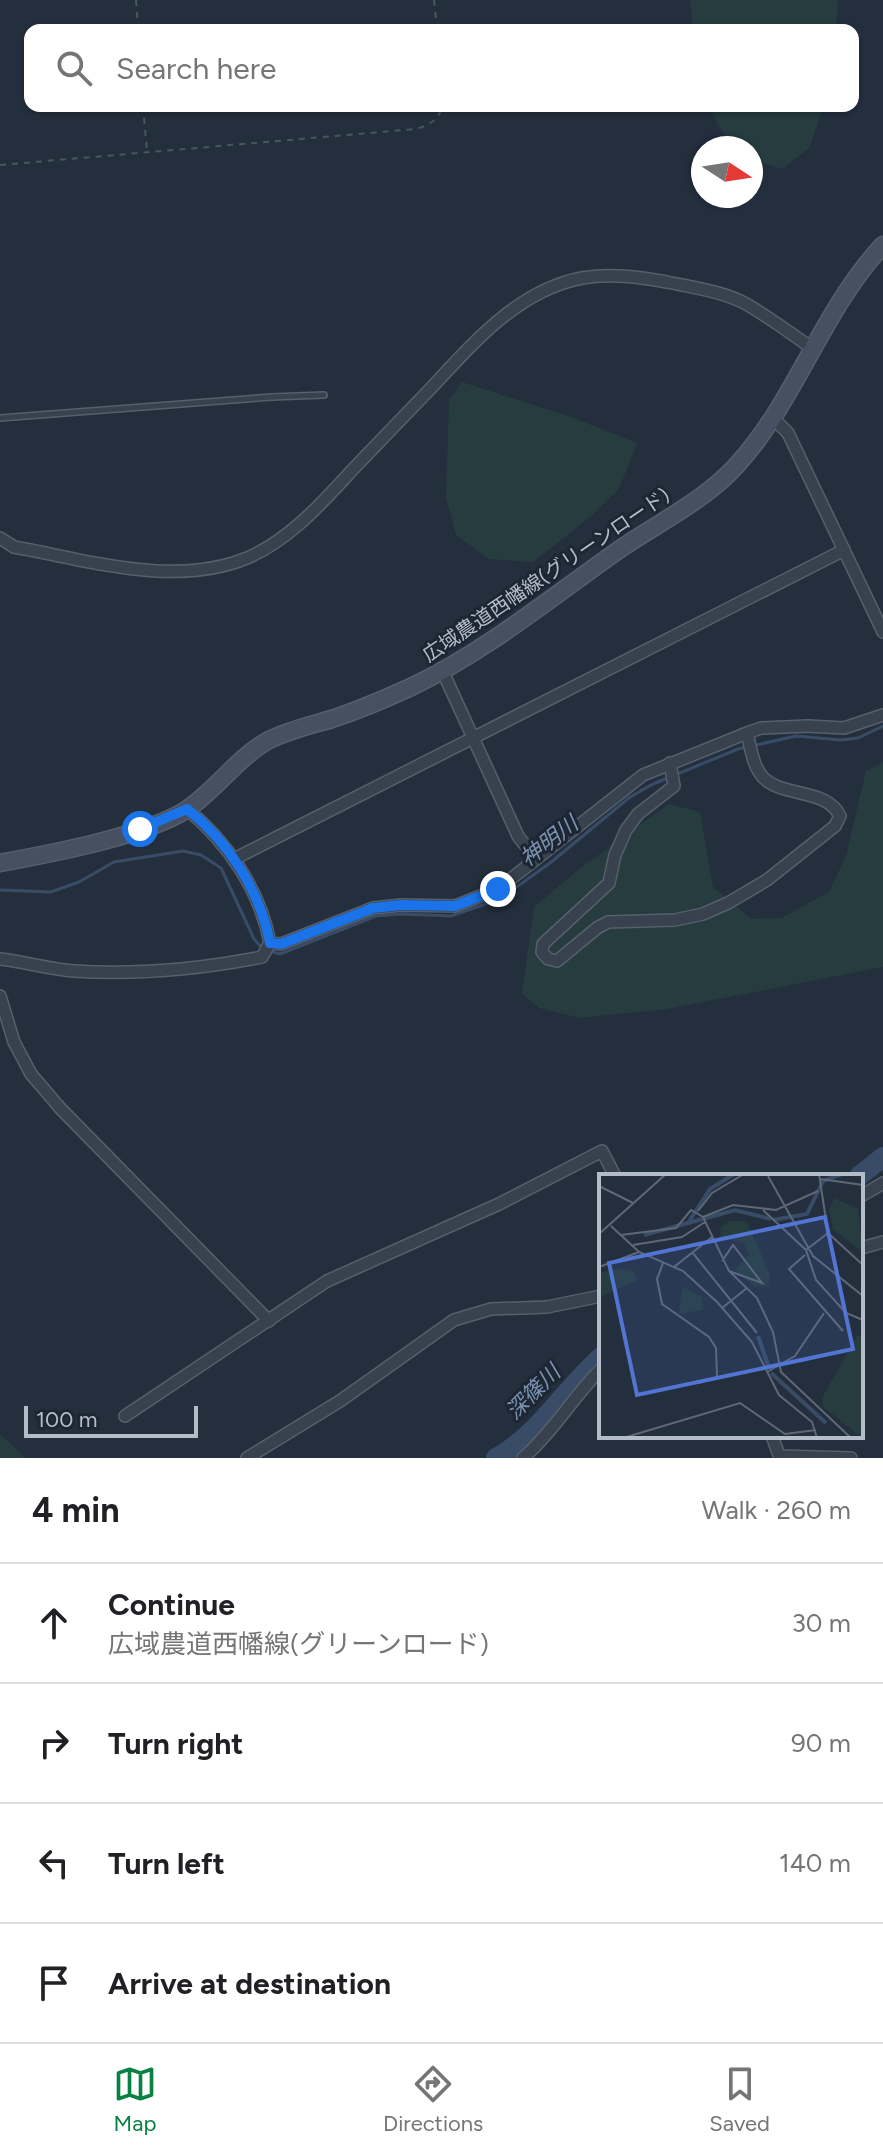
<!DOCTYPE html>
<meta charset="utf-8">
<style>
body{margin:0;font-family:Figtree,"Noto Sans JP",sans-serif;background:#f2f2f2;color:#202124}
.compass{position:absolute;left:691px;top:136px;width:72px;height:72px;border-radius:50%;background:#fff;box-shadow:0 2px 6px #0004;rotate:102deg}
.scale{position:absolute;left:24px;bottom:20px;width:174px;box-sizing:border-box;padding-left:8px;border:4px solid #b4bcc9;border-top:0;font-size:22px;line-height:28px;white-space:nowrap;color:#b4bcc9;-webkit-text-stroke:6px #1d2633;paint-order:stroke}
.stop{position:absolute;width:24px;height:24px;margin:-18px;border:6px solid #1a73e8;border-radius:50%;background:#fff}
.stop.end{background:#1a73e8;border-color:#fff;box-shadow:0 2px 8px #0008}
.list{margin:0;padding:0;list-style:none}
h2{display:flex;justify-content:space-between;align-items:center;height:104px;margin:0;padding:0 32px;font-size:34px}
h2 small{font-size:26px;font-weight:400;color:#757577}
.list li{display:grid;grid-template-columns:52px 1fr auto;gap:24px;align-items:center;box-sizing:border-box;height:120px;padding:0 32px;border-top:2px solid #e0e0e0}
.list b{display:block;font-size:30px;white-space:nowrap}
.list p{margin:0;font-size:26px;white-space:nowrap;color:#757577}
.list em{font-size:26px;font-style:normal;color:#757577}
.icon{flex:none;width:44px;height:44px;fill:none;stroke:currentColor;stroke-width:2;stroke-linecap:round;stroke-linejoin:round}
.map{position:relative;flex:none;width:883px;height:1458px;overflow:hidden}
.search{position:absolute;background:#fff;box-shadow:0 2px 6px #0004;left:24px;right:24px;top:24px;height:88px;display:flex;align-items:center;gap:20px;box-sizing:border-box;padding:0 28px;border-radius:16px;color:#757577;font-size:30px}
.sheet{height:584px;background:#fff}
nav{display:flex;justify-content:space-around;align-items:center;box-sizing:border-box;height:112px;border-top:2px solid #e0e0e0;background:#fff;font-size:22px;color:#757577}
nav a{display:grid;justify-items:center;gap:4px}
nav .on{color:#0b8043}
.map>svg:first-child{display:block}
</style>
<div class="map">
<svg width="883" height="1458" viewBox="0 0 883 1458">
<rect width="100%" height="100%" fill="#242f3e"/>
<g fill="#263c3f">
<polygon points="690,0 838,0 836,30 693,30"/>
<polygon points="707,106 823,106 810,147 783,169 751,160 751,148 732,148"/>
<polygon points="462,382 571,417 637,443 619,489 589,518 533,562 489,559 456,535 446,498 449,400"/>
<polygon points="883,762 883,967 667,1009 580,1018 539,1008 522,993 534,907 578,870 669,804 700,812 713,887 751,919 781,918 829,892 846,856 866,771"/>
<polygon points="0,1434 26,1458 0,1458"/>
</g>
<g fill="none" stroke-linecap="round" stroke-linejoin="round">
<g stroke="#394c67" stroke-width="3">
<polyline points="0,890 51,892 79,882 114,862 183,851 201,855 221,868 254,939 262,948"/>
<polyline points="269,951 280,954 376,916 402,914 451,916 500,899 550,863 630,797 653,784 738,749 796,736 841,740 858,738 883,726"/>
</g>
<g stroke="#394c67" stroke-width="20">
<polyline points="859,1176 883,1157"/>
<path d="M496,1458C539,1435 565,1388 601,1357"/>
</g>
<defs>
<polyline id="lane" points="0,418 271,397 324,395"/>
<g id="street">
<polyline points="773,418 788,433 883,632"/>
<path d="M0,538L14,547C88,560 174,588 247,558C292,539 325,499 357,465C382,439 408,412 433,386C475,341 519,290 582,278C611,273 639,277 667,282C694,288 723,291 748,305C770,318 792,334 813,349"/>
<polyline points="442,670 518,836 536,859"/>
<path d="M670,763L674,786L638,814L626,830L615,855L609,883L543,944L542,952L548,959L557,961L597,928L608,922L675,920L703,914L728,903L767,880L835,826L840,816C827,789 787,797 766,780C753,770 751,748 747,733"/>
<polyline points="234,859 844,550"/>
<polyline points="270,943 281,944 373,908 401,905 455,906 498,889 643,775 747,733 761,728 808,726 844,728 883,715"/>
<path d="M0,959C25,962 49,969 74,971C136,975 201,969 262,957L270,943C260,890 228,843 187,809"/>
<polyline points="0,996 14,1042 31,1074 60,1108 269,1321"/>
<polyline points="861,1196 883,1183"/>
<polyline points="861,1248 883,1242"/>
<polyline points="125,1416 327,1281 499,1204 602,1151 615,1176"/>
<polyline points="772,1436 780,1458"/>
<polyline points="781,1456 851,1458"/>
<polyline points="247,1458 340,1401 454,1320 491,1309 547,1307 601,1296"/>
<path d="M523,1458C553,1432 573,1397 601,1369"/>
</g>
<path id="secondary" d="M0,863C49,854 145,836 186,810C216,790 238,757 269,740C289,730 311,725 332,719C359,710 385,699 411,687C487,651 554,595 623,547C660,522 705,500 736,466C796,401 822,310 883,245"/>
</defs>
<use href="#lane" stroke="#565f6c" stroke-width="8"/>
<use href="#street" stroke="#565f6c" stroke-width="14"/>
<use href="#secondary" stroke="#565f6c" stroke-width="19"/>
<g stroke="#44595c" stroke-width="2" stroke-dasharray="6 6" stroke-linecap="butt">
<polyline points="136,0 138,30"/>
<polyline points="434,0 437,30"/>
<polyline points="143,106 147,151"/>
<path d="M0,165L416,129C431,124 437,121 443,106"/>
</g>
<use href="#lane" stroke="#38414e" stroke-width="5"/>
<use href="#street" stroke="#38414e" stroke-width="11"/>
<use href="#secondary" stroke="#465061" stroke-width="16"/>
</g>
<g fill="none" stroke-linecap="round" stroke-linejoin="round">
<path stroke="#1a73e8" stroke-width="10" d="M140,829L187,809C229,842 260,891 270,943L281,944L373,908L401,905L455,906L498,889"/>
</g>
<g text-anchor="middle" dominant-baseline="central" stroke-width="6" stroke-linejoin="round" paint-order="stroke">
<g font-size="20" fill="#b4bcc9" stroke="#1d2633">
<text transform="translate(546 575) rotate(-34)">広域農道西幡線(グリーンロード)</text>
</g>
<g font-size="22" font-style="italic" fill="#7c92b1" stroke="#1d2633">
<text transform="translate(549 841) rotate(-38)">神明川</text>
<text transform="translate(533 1392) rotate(-45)">深篠川</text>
</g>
</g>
<g transform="translate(599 1174)">
<rect width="264" height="264" fill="#242f3e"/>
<path d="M235,24L259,35L264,78L234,55L230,36ZM131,47H146L151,53L171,102L169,112L156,113L136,96L150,80L144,69L121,63L122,53ZM19,95L34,96L38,106L0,124V99ZM83,112L104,124L103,136L80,140ZM258,162L264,163V264L224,233L223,224Z" fill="#263c3f"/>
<path fill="none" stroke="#394c67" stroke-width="4" d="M174,46L208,40L224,7L243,0M89,49L136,36L172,45M89,49L111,15L135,0M45,61L89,49M159,162L170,194M172,199L227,249"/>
<path fill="none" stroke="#5e6776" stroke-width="2" d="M220,0L229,59L264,91M169,2L214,82L264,122M221,5L264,11M0,12L34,29M164,36L207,76M99,37L113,19L145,0M104,43L134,31L177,36L219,17M12,52L40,78L84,97L118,128L153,168L180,221L213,248L218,264M229,59L207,76L217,106L247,139L264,146M0,60L67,0M22,61L77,54L92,36L104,43L130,97L158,124L174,158L182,198L252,264M34,71L83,63L106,48M93,78L158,159M206,81L190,95L244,157M123,87L134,71L163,109L130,97M64,89L58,105L63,130L110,163L117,174L118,203L100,209M0,93L40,78M75,93L113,63M123,134L148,114M168,198L196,182L225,139M24,264L141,229L186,260L217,256"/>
<path fill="#5274d3" fill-opacity="0.15" stroke="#5274d3" stroke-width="4" d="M226,43L254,175L38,221L10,89Z"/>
<rect width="264" height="264" fill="none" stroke="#b4bcc9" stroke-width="4"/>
</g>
</svg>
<svg class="compass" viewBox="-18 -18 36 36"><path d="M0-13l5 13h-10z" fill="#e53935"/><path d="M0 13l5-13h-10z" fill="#757577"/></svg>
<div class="scale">100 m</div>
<div class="stop" style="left:140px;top:829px"></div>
<div class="stop end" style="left:498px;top:889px"></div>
<div class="search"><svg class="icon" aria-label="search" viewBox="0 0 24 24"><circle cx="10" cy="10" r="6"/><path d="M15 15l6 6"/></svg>Search here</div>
</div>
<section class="sheet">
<h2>4 min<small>Walk · 260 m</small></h2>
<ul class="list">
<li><svg class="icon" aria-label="ahead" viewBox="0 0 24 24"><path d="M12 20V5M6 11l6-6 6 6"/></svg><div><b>Continue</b><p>広域農道西幡線(グリーンロード)</p></div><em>30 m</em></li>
<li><svg class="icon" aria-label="right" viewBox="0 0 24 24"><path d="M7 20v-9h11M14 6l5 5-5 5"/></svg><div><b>Turn right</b></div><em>90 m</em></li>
<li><svg class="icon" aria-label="left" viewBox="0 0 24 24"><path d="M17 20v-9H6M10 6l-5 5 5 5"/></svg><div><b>Turn left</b></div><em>140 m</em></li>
<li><svg class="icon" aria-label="arrive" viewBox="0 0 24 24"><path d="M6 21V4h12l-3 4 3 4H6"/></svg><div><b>Arrive at destination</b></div></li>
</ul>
</section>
<nav>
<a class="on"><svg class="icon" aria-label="map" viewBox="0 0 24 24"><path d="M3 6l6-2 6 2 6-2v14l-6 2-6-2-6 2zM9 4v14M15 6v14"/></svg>Map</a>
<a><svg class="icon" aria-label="directions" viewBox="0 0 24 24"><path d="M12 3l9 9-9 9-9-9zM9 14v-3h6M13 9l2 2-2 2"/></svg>Directions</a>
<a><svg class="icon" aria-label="saved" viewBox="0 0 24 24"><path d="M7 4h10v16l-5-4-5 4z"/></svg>Saved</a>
</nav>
